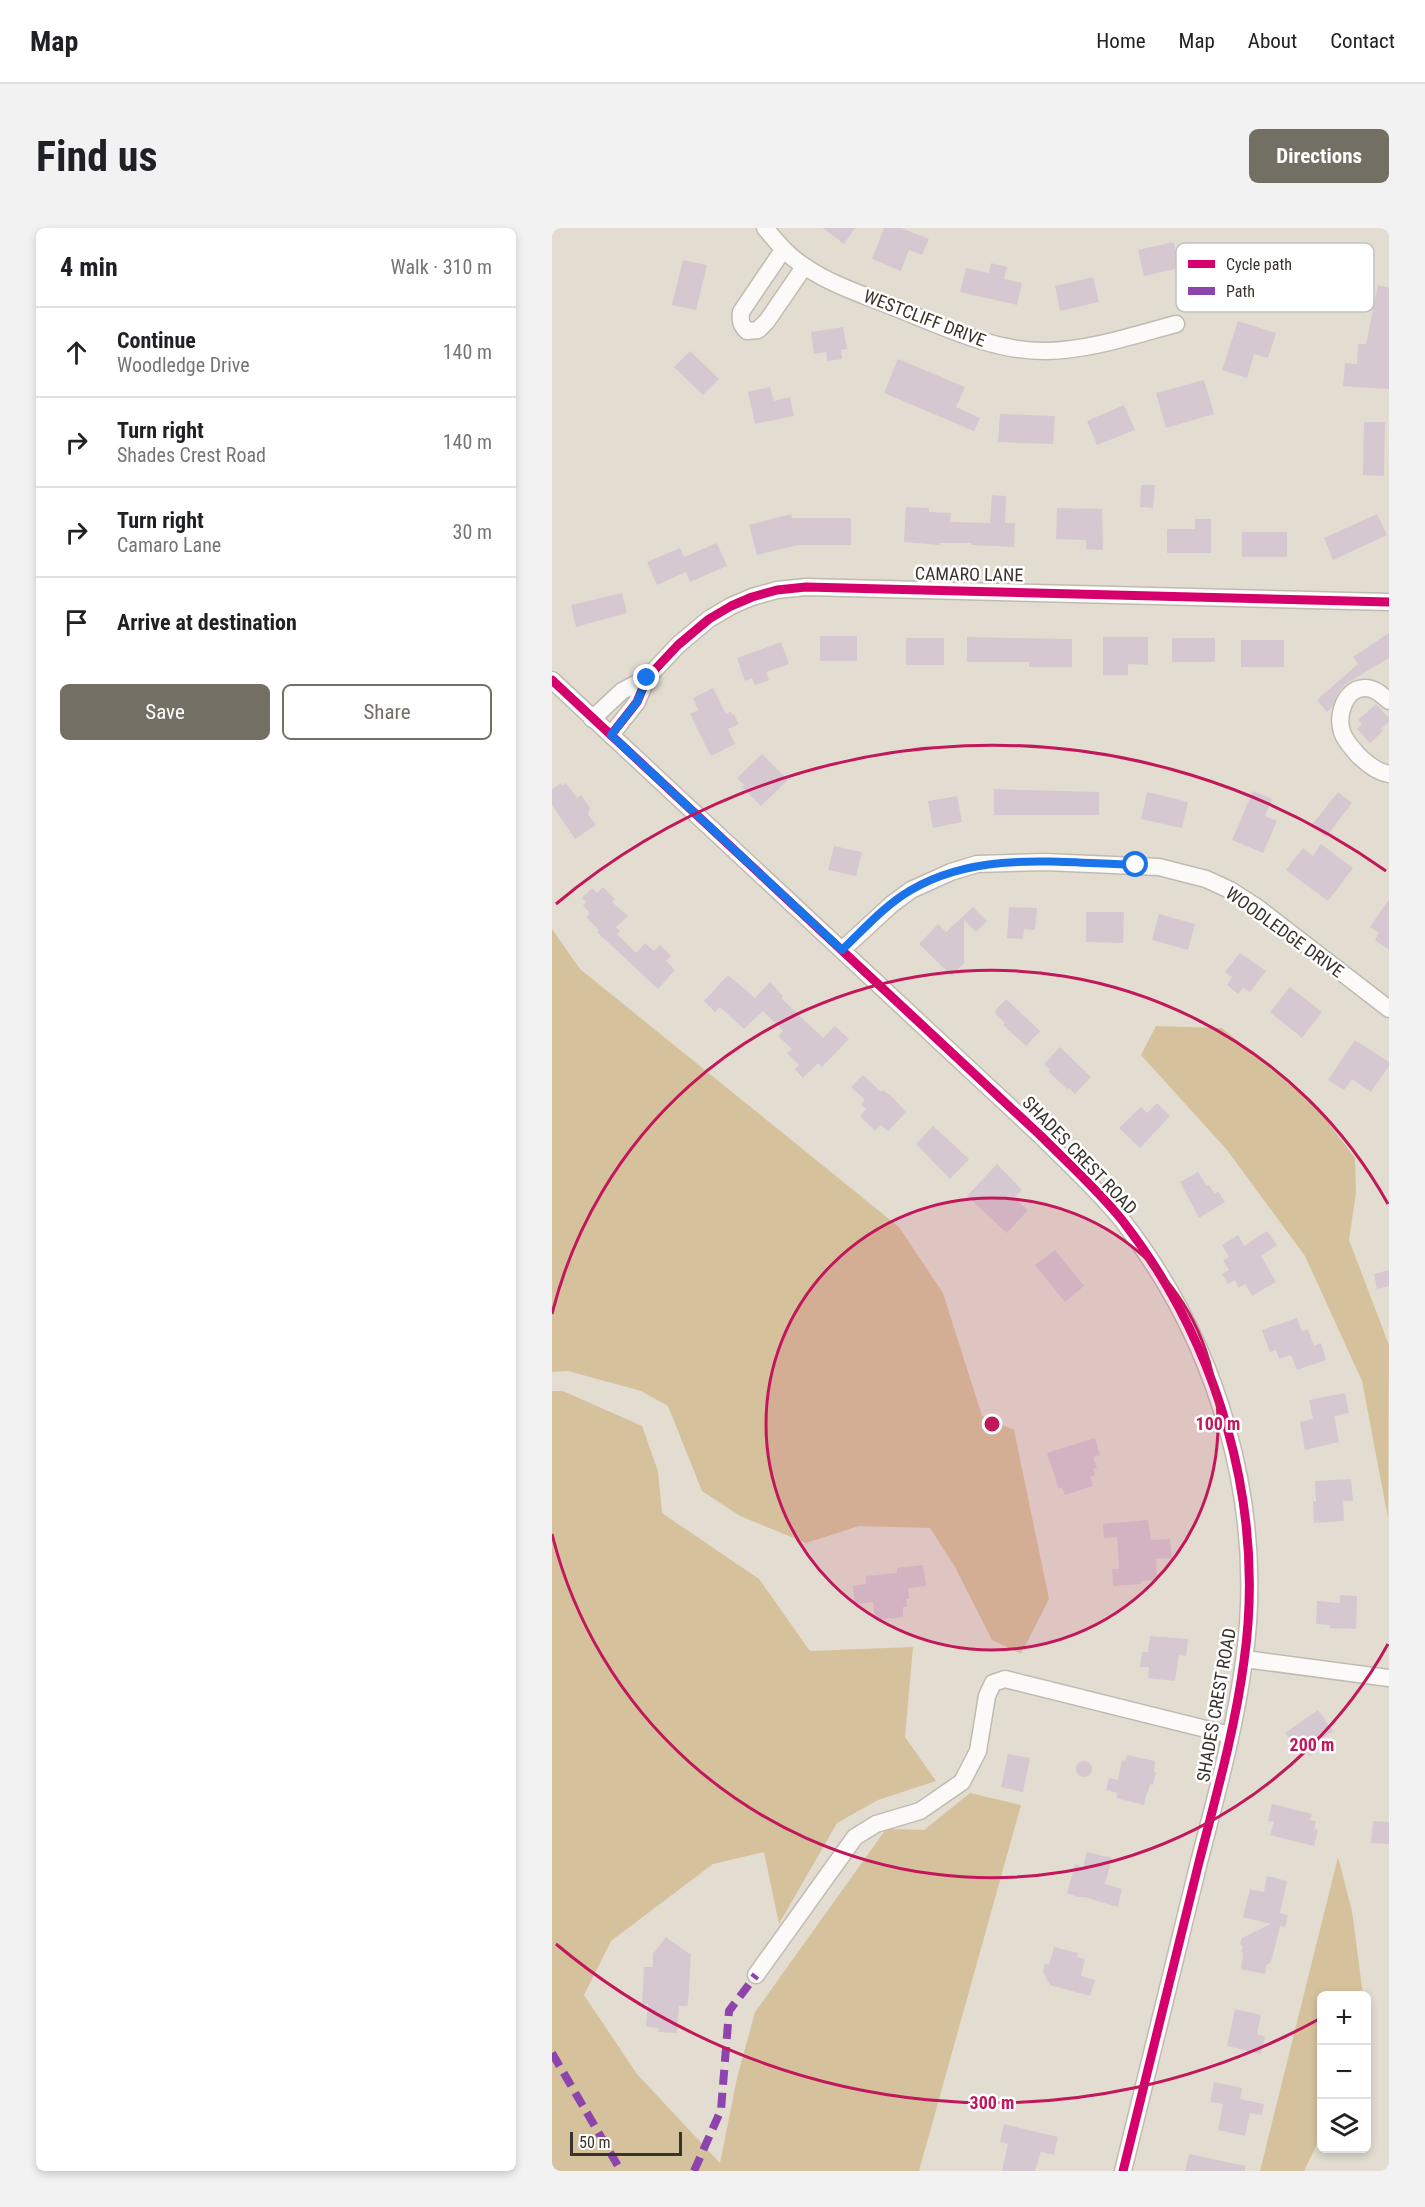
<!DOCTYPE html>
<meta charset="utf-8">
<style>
body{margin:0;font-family:"Roboto Condensed",sans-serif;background:#f2f2f2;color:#202124}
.controls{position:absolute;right:18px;bottom:18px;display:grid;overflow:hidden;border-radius:9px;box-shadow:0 3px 9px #0003}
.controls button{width:54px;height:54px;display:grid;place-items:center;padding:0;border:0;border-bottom:2px solid #e0e0e0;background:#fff;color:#202124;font:30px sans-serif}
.scale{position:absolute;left:18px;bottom:15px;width:112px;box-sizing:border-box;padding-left:6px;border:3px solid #38342b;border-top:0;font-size:16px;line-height:21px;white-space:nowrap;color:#38342b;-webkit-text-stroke:4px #fff;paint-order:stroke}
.stop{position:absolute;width:18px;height:18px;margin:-14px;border:4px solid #1a73e8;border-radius:50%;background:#fff}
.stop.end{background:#1a73e8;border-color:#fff;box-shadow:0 2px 6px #0008}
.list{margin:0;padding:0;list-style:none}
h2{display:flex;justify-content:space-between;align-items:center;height:78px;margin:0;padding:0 24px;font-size:26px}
h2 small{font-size:20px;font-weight:400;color:#757577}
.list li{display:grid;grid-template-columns:39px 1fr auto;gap:18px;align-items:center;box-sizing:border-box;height:90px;padding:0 24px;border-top:2px solid #e0e0e0}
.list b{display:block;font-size:22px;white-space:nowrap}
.list p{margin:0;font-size:20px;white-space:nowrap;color:#757577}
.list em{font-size:20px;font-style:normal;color:#757577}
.actions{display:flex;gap:12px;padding:18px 24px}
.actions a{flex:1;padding:14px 0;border:2px solid #746f65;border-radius:9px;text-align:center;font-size:21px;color:#746f65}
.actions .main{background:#746f65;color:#fff}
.icon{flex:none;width:33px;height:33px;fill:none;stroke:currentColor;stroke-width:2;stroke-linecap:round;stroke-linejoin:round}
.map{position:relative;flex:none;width:837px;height:1943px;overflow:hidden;border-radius:9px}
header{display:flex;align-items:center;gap:36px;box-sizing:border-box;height:84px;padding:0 30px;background:#fff;border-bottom:2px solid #e0e0e0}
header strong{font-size:28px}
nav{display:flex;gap:33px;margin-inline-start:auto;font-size:21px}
.intro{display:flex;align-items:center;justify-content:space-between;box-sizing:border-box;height:144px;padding:0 36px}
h1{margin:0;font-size:42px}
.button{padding:15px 27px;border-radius:9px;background:#746f65;color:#fff;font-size:21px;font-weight:700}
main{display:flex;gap:36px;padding:0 36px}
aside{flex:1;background:#fff;border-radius:9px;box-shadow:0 3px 9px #0003}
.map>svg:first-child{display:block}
</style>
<header>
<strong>Map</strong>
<nav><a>Home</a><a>Map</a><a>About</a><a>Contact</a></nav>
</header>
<div class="intro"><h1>Find us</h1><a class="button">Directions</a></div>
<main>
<aside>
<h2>4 min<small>Walk · 310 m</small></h2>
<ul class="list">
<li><svg class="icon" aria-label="ahead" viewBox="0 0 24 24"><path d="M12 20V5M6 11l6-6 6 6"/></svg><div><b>Continue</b><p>Woodledge Drive</p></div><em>140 m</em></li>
<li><svg class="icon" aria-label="right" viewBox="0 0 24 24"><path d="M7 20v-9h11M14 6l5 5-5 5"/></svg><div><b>Turn right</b><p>Shades Crest Road</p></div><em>140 m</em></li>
<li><svg class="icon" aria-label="right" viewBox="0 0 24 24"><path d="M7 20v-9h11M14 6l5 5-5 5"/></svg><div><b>Turn right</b><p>Camaro Lane</p></div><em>30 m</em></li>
<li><svg class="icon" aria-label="arrive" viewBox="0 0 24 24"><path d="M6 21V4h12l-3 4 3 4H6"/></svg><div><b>Arrive at destination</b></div></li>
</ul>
<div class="actions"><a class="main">Save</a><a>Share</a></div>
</aside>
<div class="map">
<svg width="837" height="1943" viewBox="0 0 837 1943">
<rect width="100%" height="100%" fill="#e3ddd1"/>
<g fill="#d5c29d">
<polygon points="0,701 28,741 347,999 391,1065 430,1188 462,1202 497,1371 469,1426 440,1412 403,1339 378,1300 307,1298 254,1315 188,1288 150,1263 116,1178 89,1163 16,1143 0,1144"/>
<polygon points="604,798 670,800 761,874 803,930 804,965 797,1012 837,1117 836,1290 810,1153 753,1028 675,922 589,827"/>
<polygon points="0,1163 11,1163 90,1198 106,1243 110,1285 207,1351 258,1423 361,1419 353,1509 384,1553 326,1572 285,1595 227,1696 212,1624 161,1636 59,1713 32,1767 85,1846 168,1935 185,1850 203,1784 334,1601 372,1602 418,1565 469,1577 367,1943 0,1943"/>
<polygon points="786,1629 800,1683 811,1767 770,1768 769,1908 752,1943 708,1943"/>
</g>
<g fill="#d5c8d0">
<polygon points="271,0 303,0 292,16"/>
<polygon points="332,0 349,0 377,11 370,27 357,22 349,43 320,31"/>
<polygon points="622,14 627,40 592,48 586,22"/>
<polygon points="131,32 155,37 144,82 120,77"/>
<polygon points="439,35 455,39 452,51 470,55 465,77 408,64 414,40 437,45"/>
<polygon points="541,49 547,74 508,83 503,58"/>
<polygon points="826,57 837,60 837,161 791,158 793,135 805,136 806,116 814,116"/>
<polygon points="686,93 724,105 716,130 702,126 695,150 670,142"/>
<polygon points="291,99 295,121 289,122 290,131 275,133 274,124 262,126 259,104"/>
<polygon points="138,123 167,151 151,167 122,139"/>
<polygon points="346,131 413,159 404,179 428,190 422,203 332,165"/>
<polygon points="652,152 662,186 614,200 604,165"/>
<polygon points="218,159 222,173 238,169 242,188 203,196 196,164"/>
<polygon points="572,177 583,202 545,217 535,193"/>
<polygon points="448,186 503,188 501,216 446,214"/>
<polygon points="812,194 833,194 832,248 811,247"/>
<polygon points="589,257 603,257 601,280 588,279"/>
<polygon points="440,267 454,268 453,295 463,295 462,319 419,317 419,315 388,315 388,317 352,314 354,279 377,280 377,284 399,285 398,294 438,295"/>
<polygon points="505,280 550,281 551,322 534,321 534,312 504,311"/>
<polygon points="239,286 240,290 299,290 299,317 246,317 205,327 197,297"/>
<polygon points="825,286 835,307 781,332 772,310"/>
<polygon points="643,291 659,291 659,325 615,325 615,301 643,301"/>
<rect x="690" y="304" width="45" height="25"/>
<polygon points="165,315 175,338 138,354 134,344 105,357 95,334 128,320 132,329"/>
<polygon points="70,365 75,385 24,399 19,377"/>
<polygon points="837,405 837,430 792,457 786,465 780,479 775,484 765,472 806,436 801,429"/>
<rect x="268" y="408" width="37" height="25"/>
<polygon points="415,409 520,411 520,439 477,439 477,434 415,434"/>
<polygon points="551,409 596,409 596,437 576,436 576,447 551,447"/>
<rect x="354" y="410" width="38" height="27"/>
<rect x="620" y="410" width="43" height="24"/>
<rect x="689" y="412" width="43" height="27"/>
<polygon points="229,414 237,436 214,444 217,452 203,457 200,450 193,453 185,430"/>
<polygon points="161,460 174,486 179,483 180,487 182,486 187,496 176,501 183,516 159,528 138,486 146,482 141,470"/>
<polygon points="824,476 837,490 837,493 829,501 831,503 818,515 805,501 810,496 806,492"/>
<polygon points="210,526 236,552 209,578 190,559 192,557 185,550"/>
<polygon points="9,555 10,558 14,555 25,570 29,567 38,580 36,586 44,597 23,611 0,577 0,561"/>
<polygon points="442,561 547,564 547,587 442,587"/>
<polygon points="701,563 720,571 713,588 725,593 711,625 680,612"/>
<polygon points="595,564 636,574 630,600 589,591"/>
<polygon points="786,564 800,575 774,609 759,598"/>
<polygon points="405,568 410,594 381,600 376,573"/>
<polygon points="769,616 801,640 776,673 734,642 751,620 761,628"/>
<polygon points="282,618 310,624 304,648 276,642"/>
<polygon points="51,659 63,671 60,674 76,688 64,699 68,703 65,706 84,725 93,715 102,723 108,717 119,728 114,733 123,742 106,761 45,704 47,702 34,689 38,685 31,677 34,674 30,670 40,660 45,665"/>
<polygon points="837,671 837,722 823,712 827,705 818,699"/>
<polygon points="421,679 435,693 424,704 412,692 412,735 400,748 367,716 386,696 394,704"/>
<polygon points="457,679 485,680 483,702 472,701 471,711 455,710"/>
<polygon points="534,684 572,684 571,715 534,714"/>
<polygon points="607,686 643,696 636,722 600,712"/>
<polygon points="688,725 714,743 698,764 691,760 686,766 675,757 680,749 673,744"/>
<polygon points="176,747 203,770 218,754 231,768 229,770 271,810 283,798 297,811 270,839 266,835 251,850 243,841 247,837 235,825 240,821 226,808 231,803 211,783 192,801 168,779 163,784 152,773"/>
<polygon points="738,759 770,784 750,810 718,784"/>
<polygon points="454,771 488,803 474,818 451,797 453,795 442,784"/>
<polygon points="803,812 837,834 837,838 819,864 800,851 792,862 776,852"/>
<polygon points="508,819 539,849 523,866 517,860 516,862 496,843 498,842 492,836"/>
<polygon points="311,847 329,864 331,862 338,867 354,884 336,903 329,897 323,903 308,888 314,881 309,876 313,872 299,859"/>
<polygon points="605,875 618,888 588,920 567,900 589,879 595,885"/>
<polygon points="381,898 417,931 398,951 364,916"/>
<polygon points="445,936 470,962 462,970 476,982 455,1005 415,968"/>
<polygon points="646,944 655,958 657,957 663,966 666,963 673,974 647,990 628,954"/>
<polygon points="715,1003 725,1017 709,1028 724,1054 700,1068 693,1056 687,1060 683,1052 676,1056 670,1046 677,1042 671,1032 677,1029 670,1017 686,1007 692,1018"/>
<polygon points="503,1022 532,1058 513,1074 483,1037"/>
<polygon points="837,1042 837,1058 825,1061 822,1046"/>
<polygon points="745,1090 750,1104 756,1101 762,1118 769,1115 774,1132 745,1142 739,1127 727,1131 724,1122 718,1124 710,1102"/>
<polygon points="793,1165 797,1185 782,1188 787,1214 753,1222 748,1194 761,1191 757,1172"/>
<polygon points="543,1210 548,1227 541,1229 545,1240 541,1241 543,1247 538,1249 541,1258 513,1267 510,1260 507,1261 495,1225"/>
<polygon points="799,1251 801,1273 791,1273 792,1293 762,1295 761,1273 764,1273 763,1253"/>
<polygon points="596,1292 599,1312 618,1311 620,1330 604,1331 605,1352 589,1353 589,1356 561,1358 560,1341 567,1341 565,1309 552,1310 551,1296"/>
<polygon points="371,1337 374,1358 356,1360 357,1371 354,1371 355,1379 351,1379 351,1389 323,1392 321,1374 303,1376 301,1358 314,1356 314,1348 345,1345 345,1340"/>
<polygon points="788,1367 805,1368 804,1401 778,1400 778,1397 764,1396 765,1373 788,1375"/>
<polygon points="598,1408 636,1411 634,1428 627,1427 623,1453 596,1450 597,1439 588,1439 590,1424 596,1424"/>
<polygon points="766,1482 781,1503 766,1514 770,1520 758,1528 753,1522 747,1525 733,1505"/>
<polygon points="456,1526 478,1530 471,1564 449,1559"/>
<polygon points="575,1527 603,1533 602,1544 604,1544 601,1557 598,1556 596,1565 595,1564 592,1577 564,1570 566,1565 554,1562 557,1550 566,1552 570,1532 573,1533"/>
<circle cx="532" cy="1541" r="8"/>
<polygon points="720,1576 760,1586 758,1592 764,1593 762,1601 766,1602 762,1618 718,1607 722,1594 716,1593"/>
<polygon points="821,1593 837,1594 837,1616 819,1615"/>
<polygon points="535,1624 560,1630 553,1656 570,1661 566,1679 532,1669 526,1669 515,1665 523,1636 531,1639"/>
<polygon points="715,1648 735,1653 728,1685 736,1687 733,1699 728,1698 720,1730 717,1736 715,1736 713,1746 689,1741 691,1725 689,1724 691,1719 688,1716 690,1710 719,1696 691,1689 698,1661 712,1664"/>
<polygon points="114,1709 139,1727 136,1775 135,1778 127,1778 125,1805 106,1804 107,1800 94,1799 96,1776 90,1776 92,1739 101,1739 101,1726"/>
<polygon points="502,1719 526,1725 525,1729 533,1731 529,1748 543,1752 538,1768 498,1757 491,1744 493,1735 497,1737"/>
<polygon points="683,1781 709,1787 705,1806 713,1808 709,1826 675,1818"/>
<polygon points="662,1854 690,1860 688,1871 712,1876 710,1887 698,1885 693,1908 666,1902 671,1876 658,1874"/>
<polygon points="452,1896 506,1909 502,1927 489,1924 483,1943 450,1943 456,1916 448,1914"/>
<polygon points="637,1926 693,1938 693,1943 633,1943"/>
</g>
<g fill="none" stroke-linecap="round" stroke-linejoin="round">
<defs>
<g id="minor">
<path d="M213,0C225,14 236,28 252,38C278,56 309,66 339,78C388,97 440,124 495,123C539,122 582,107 624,96"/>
<path d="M231,22L189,84C188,93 189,97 195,103L206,102L215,93L252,39"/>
<path d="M0,452L489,908C516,935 546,962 570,992C666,1115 714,1277 692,1433C683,1501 664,1568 647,1634C622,1737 597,1840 571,1943"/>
<path d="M837,473C830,467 823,460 813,460C792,460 785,488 790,504C793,513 800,520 806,527C814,535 825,544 837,546"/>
<polyline points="40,491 70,463 95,450"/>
<polyline points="59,507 85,474 95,450 126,417 157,391 179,378 200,369 225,362 254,359 837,374"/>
<polyline points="290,722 340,676 359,662 399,644 425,636 493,634 607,639 654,651 678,662 706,680 837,781"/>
<polyline points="693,1431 837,1450"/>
<polyline points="204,1747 303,1609 324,1596 368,1583 410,1554 426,1523 435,1468 441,1455 453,1451 678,1507"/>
</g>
</defs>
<use href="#minor" stroke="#c0bbb2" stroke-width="19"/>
<use href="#minor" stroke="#fbfaf8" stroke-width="16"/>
<g stroke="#8e44ad" stroke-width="8" stroke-dasharray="15 8" stroke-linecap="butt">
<polyline points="0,1825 69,1943"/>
<polyline points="142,1943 169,1882 177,1783 204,1747"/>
</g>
<defs>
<g id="cycleway">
<path d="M0,452L489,908C516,935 546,962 570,992C666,1115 714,1277 692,1433C683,1501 664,1568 647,1634C622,1737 597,1840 571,1943"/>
<polyline points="59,507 85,474 95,450 126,417 157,391 179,378 200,369 225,362 254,359 837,374"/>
</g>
</defs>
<use href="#cycleway" stroke="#fff" stroke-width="13"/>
<use href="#cycleway" stroke="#d6006c" stroke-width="9"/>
</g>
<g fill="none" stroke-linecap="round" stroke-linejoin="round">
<path stroke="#1a73e8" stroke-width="8" d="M95,450L85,474L59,507L290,722C312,701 333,677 359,662C427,622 509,635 584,637"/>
</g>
<circle cx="440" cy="1196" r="226" fill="#c2185b" fill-opacity=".12"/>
<g fill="none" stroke="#c2185b" stroke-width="3">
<circle cx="440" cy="1196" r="226"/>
<path d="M836 1416A453 453 0 0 1 0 1306M0 1086A453 453 0 0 1 836 976"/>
<path d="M769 1790A679 679 0 0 1 4 1716M4 676A679 679 0 0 1 834 643"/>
</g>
<g text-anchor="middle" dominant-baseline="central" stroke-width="5" stroke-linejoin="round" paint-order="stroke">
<g font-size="18" fill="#38342b" stroke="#fff">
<text transform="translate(373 90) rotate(21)">WESTCLIFF DRIVE</text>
<text transform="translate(417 346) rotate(1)">CAMARO LANE</text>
<text transform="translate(733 704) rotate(36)">WOODLEDGE DRIVE</text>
<text transform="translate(528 927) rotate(46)">SHADES CREST ROAD</text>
<text transform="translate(664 1477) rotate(-80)">SHADES CREST ROAD</text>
</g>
</g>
<rect x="624" y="15" width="198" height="69" rx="9" fill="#fff" stroke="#c3c2bf" stroke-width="1.5"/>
<rect x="636" y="32" width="27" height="8" fill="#d6006c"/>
<rect x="636" y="59" width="27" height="8" fill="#8e44ad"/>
<g font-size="16" fill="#38342b">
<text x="674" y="42">Cycle path</text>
<text x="674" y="69">Path</text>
</g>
<circle cx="440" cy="1196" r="9" fill="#c2185b" stroke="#fff" stroke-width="3"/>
<g font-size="18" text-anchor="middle" font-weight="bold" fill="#c2185b" stroke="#fff" stroke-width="5" stroke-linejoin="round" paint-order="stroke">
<text x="666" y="1202">100 m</text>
<text x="760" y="1523">200 m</text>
<text x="440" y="1881">300 m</text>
</g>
</svg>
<div class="controls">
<button>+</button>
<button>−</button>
<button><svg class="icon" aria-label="layers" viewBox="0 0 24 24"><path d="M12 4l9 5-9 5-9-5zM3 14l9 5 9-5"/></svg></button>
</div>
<div class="scale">50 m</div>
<div class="stop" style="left:584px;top:637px"></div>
<div class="stop end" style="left:95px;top:450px"></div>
</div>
</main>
